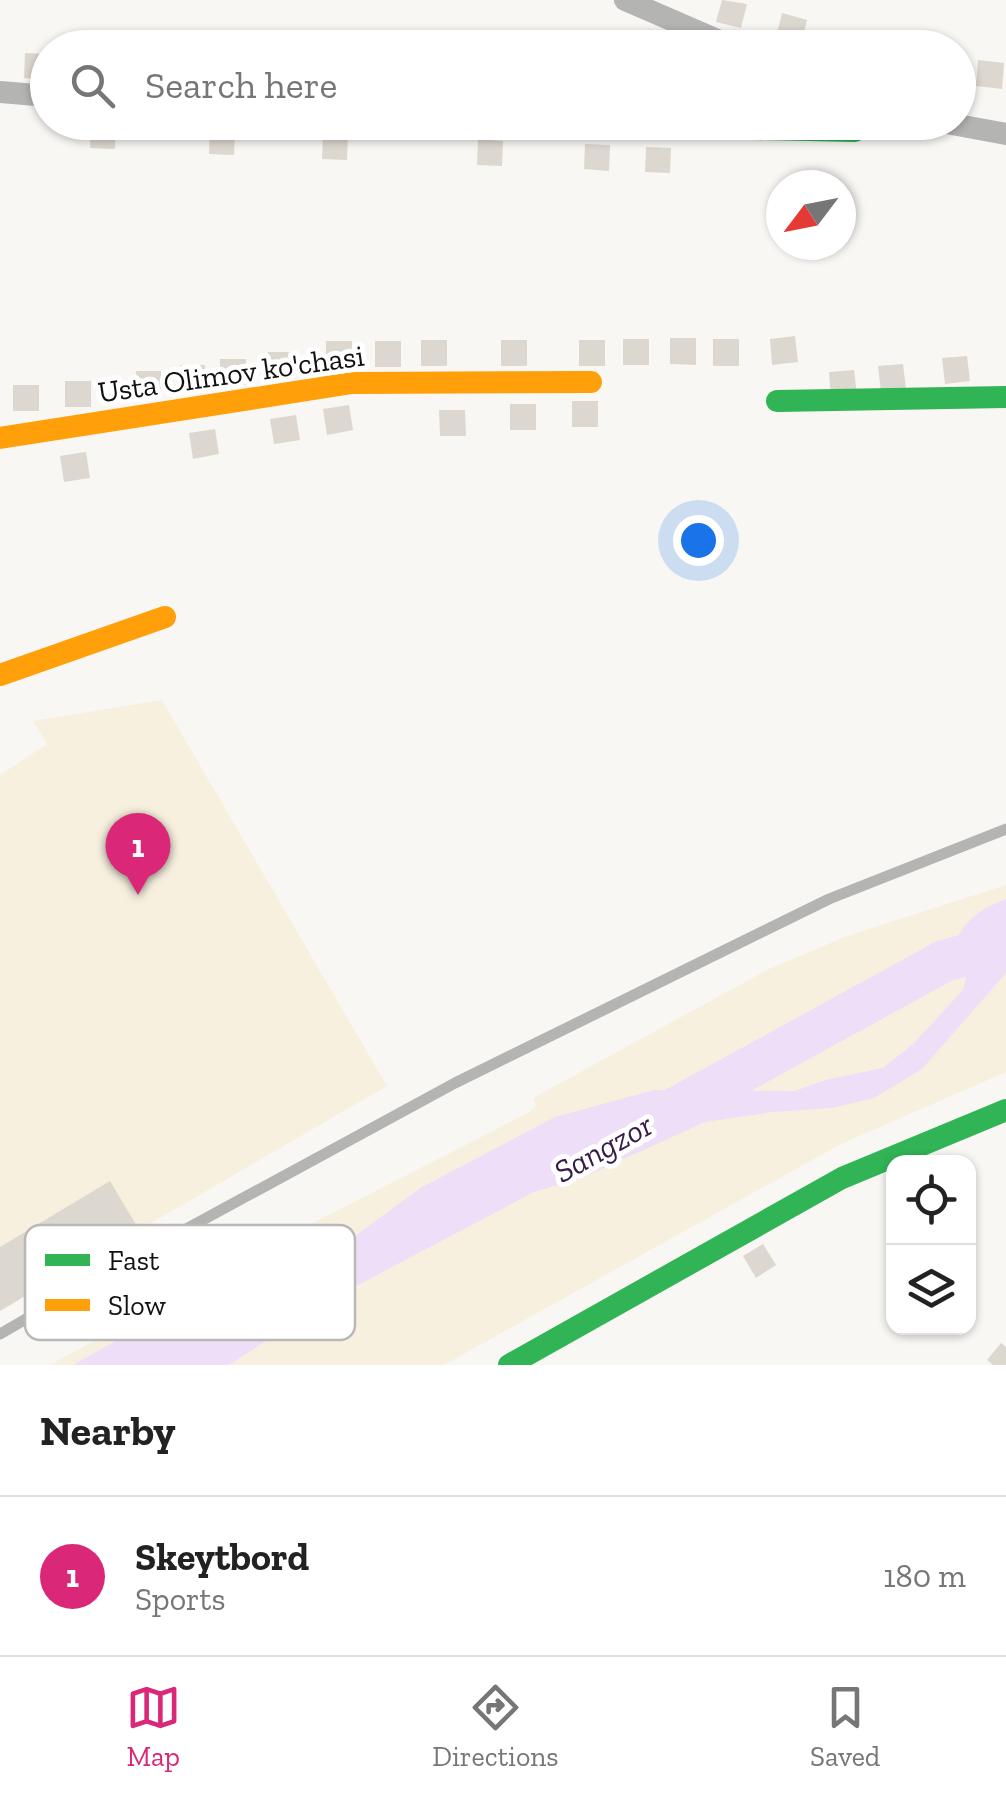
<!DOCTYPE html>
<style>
body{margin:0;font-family:"Zilla Slab",serif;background:#f6f6f6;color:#222}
.controls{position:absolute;right:30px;bottom:30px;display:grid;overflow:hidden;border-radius:20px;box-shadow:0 2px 8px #0004}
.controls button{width:90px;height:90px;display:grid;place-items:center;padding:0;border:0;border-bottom:2px solid #e0e0e0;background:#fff;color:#222;font:50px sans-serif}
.compass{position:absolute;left:766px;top:170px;width:90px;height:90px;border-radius:50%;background:#fff;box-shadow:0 2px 8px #0004;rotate:238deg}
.you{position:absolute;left:698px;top:540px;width:35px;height:35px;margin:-25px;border:8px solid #fff;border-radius:50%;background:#1a73e8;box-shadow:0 0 0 15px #1a73e833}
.badge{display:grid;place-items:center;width:65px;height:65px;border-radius:50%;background:#db2777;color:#fff;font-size:32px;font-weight:700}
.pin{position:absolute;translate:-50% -82px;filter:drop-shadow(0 2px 5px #0008)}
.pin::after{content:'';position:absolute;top:52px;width:35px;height:30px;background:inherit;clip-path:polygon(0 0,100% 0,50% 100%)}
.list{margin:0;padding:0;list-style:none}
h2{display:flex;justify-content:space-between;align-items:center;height:130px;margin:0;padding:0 40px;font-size:42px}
h2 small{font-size:32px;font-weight:400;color:#767676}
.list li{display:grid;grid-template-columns:65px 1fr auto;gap:30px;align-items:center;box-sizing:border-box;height:160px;padding:0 40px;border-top:2px solid #e0e0e0}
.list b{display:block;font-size:38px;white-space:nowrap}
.list p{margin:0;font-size:32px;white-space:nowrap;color:#767676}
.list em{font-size:32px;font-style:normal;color:#767676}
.icon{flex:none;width:55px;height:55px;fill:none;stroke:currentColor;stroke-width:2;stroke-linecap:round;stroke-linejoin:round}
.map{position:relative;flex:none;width:1006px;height:1365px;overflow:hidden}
.search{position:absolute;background:#fff;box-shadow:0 2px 8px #0004;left:30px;right:30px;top:30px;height:110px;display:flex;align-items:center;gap:25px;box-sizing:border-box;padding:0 35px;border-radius:55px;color:#767676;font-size:38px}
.sheet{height:290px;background:#fff}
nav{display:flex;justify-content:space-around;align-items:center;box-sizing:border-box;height:140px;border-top:2px solid #e0e0e0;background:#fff;font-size:28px;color:#767676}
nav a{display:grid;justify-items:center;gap:5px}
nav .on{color:#db2777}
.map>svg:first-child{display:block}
</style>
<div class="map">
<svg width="1006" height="1365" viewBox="0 0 1006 1365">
<rect width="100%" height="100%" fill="#f9f7f4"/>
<g fill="#f7f0df">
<polygon points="162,700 387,1086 0,1311 0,775 47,744 33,721"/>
<polygon points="1006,885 1006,1072 841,1144 444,1365 50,1365 264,1248 528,1113 536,1106 533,1098 769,969 847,936"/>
</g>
<path fill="#eedef7" d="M1006,899V973L922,1069L874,1098L832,1108L772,1112L705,1122L582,1178L534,1192L324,1303L229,1365H73L119,1339L152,1329L219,1320L343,1251L352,1238L422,1187L555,1117L654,1090L795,1091L825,1080L883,1068L913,1044L963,990L967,974L955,943C966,918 981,909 1006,899Z"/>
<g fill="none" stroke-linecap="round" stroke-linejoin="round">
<polyline stroke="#eedef7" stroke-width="42" points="654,1120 944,961 1006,944"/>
</g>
<g fill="#dcd8cf">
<polygon points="722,0 747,4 741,28 716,22"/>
<polygon points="782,13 807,20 801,44 776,38"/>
<polygon points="856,33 881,40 879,48 853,48"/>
<polygon points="25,53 48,54 48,80 24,78"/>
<polygon points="978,60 1004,63 1002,89 976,86"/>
<polygon points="91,123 116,124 115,149 90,148"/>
<polygon points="210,128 235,130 234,155 209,154"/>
<polygon points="323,133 348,135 347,160 322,159"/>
<polygon points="478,139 503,141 502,166 477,165"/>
<polygon points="585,144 610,145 609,171 584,169"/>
<polygon points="646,147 671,148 670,173 645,172"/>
<polygon points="795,336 798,362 772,365 770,339"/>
<polygon points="670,338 696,338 696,365 670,364"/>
<rect x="623" y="339" width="26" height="26"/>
<rect x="713" y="339" width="26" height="27"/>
<rect x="421" y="340" width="26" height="26"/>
<rect x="501" y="340" width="26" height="26"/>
<rect x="579" y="340" width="26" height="26"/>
<rect x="326" y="341" width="26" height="26"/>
<rect x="375" y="341" width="26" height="26"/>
<rect x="268" y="352" width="26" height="26"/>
<polygon points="967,356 970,381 945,384 942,358"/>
<rect x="220" y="359" width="26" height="26"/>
<polygon points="903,364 906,389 881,392 878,366"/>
<polygon points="180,365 205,365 206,391 180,391"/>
<polygon points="854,370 857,395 831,398 829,372"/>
<polygon points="136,371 161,371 161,397 135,397"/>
<rect x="65" y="381" width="26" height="26"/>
<rect x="13" y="385" width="26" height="26"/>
<rect x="572" y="401" width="26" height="26"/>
<rect x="510" y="404" width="26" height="26"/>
<polygon points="349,405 353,430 327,435 323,409"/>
<polygon points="439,410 465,410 466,436 440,436"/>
<polygon points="296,415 300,440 274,444 270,419"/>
<polygon points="215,429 219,454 193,459 189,433"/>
<polygon points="86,452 90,478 64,482 60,456"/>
<polygon points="110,1181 138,1228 0,1311 0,1247"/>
<polygon points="763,1244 776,1265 756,1278 743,1256"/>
<polygon points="1001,1343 1006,1347 1006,1365 993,1365 987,1360"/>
</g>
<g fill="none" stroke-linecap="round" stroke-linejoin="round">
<polyline stroke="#b4b4b3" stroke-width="11" points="0,1334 107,1272 455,1083 829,899 1006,829"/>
<g stroke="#b4b4b3" stroke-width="22">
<polyline points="625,0 736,48"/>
<polyline points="0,92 48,96"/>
<polyline points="941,122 1006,134"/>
</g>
<g stroke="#30b455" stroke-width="22">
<polyline points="411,122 855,131 871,122"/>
<polyline points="777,401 1006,397"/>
<polyline points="509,1365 842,1178 1006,1110"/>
</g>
<g stroke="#ff9f0a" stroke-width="22">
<polyline points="0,438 352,383 591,382"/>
<polyline points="0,675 165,617"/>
</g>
</g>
<g text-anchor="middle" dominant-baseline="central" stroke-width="10" stroke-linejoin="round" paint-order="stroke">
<g font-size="30" fill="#11110f" stroke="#fff">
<text transform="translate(231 374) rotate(-8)">Usta Olimov ko'chasi</text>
</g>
<g font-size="32" font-style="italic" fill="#361b46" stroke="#fff">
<text transform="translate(603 1148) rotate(-29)">Sangzor</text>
</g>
</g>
<rect x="25" y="1225" width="330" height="115" rx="15" fill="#fff" stroke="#b8b8b7" stroke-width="2.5"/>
<rect x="45" y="1254" width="45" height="12" fill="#30b455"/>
<rect x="45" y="1299" width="45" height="12" fill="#ff9f0a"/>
<g font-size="28" fill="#11110f">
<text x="108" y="1270">Fast</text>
<text x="108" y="1315">Slow</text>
</g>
</svg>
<div class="controls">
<button><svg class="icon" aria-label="locate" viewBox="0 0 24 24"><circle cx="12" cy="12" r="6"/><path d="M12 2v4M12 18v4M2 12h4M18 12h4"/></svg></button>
<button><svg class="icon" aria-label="layers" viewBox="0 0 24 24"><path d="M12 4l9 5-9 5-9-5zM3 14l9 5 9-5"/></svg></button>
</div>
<svg class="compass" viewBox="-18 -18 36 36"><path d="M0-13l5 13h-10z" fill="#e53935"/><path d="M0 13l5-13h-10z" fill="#767676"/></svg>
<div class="you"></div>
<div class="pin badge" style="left:138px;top:895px">1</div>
<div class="search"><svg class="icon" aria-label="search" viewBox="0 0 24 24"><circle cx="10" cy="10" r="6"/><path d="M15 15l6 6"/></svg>Search here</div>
</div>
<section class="sheet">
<h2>Nearby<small></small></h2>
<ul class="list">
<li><span class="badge">1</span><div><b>Skeytbord</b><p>Sports</p></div><em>180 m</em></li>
</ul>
</section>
<nav>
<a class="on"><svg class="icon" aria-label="map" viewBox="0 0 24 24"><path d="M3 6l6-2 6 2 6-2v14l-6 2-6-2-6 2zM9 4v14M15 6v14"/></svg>Map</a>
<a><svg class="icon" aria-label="directions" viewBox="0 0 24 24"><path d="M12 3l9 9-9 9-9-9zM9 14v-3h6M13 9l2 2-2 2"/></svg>Directions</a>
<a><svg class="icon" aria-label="saved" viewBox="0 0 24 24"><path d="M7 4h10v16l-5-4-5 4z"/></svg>Saved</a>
</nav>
